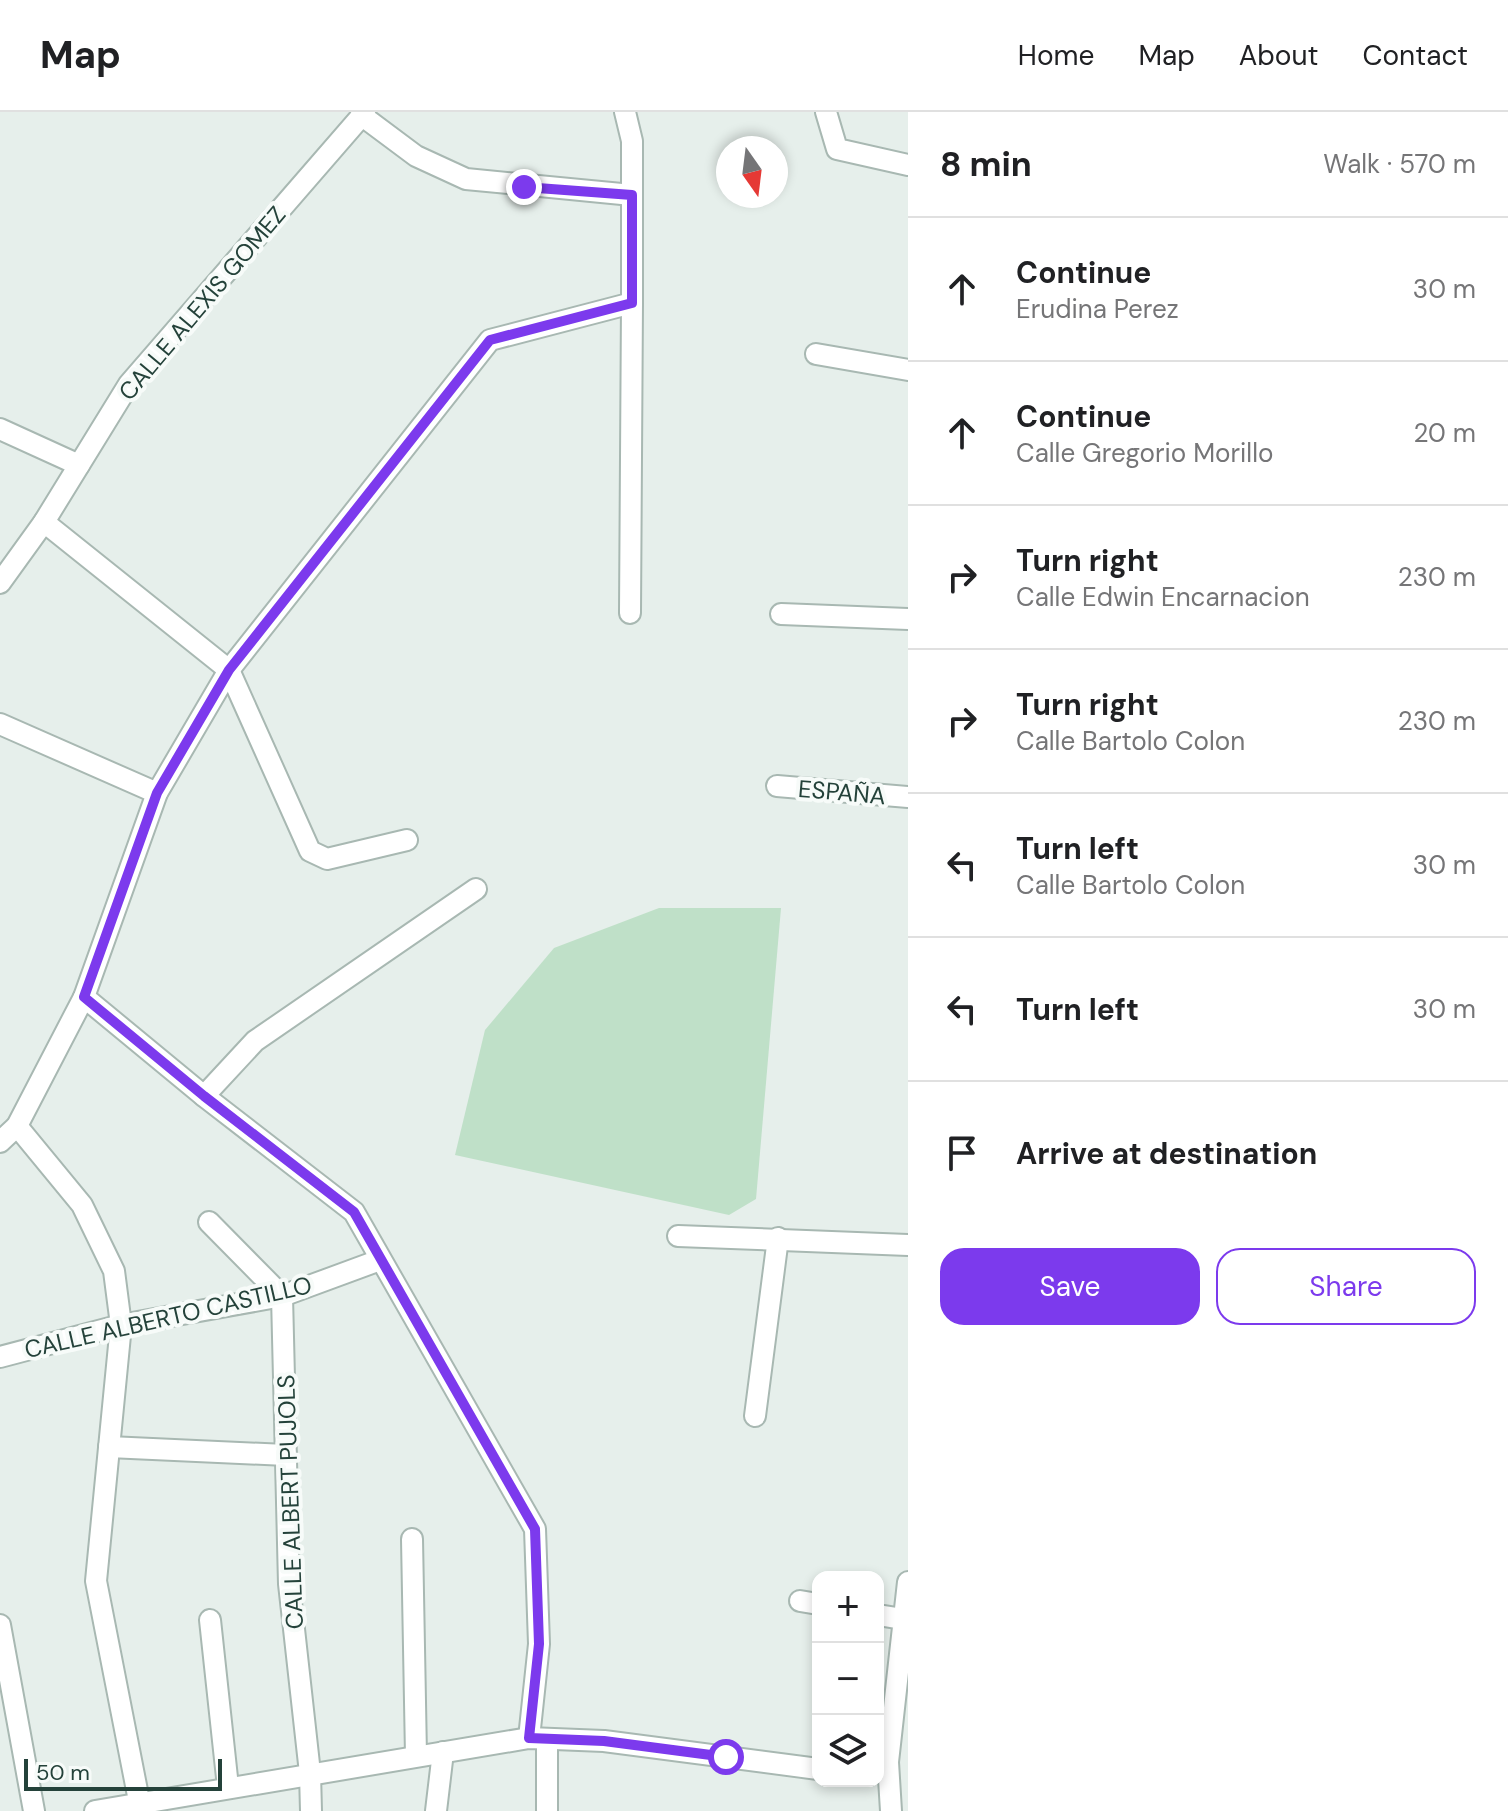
<!DOCTYPE html>
<meta charset="utf-8">
<style>
body{margin:0;font-family:"DM Sans",sans-serif;background:#f2f2f2;color:#202124}
.controls{position:absolute;right:24px;bottom:24px;display:grid;overflow:hidden;border-radius:16px;box-shadow:0 4px 12px #0003}
.controls button{width:72px;height:72px;display:grid;place-items:center;padding:0;border:0;border-bottom:2px solid #e0e0e0;background:#fff;color:#202124;font:40px sans-serif}
.compass{position:absolute;left:716px;top:24px;width:72px;height:72px;border-radius:50%;background:#fff;box-shadow:0 4px 12px #0003;rotate:166deg}
.scale{position:absolute;left:24px;bottom:20px;width:198px;box-sizing:border-box;padding-left:8px;border:4px solid #24423a;border-top:0;font-size:22px;line-height:28px;white-space:nowrap;color:#24423a;-webkit-text-stroke:6px #f7fbf9;paint-order:stroke}
.stop{position:absolute;width:24px;height:24px;margin:-18px;border:6px solid #7c3aed;border-radius:50%;background:#fff}
.stop.end{background:#7c3aed;border-color:#fff;box-shadow:0 2px 8px #0008}
.list{margin:0;padding:0;list-style:none}
h2{display:flex;justify-content:space-between;align-items:center;height:104px;margin:0;padding:0 32px;font-size:34px}
h2 small{font-size:26px;font-weight:400;color:#757577}
.list li{display:grid;grid-template-columns:52px 1fr auto;gap:24px;align-items:center;box-sizing:border-box;height:144px;padding:0 32px;border-top:2px solid #e0e0e0}
.list b{display:block;font-size:30px;white-space:nowrap}
.list p{margin:0;font-size:26px;white-space:nowrap;color:#757577}
.list em{font-size:26px;font-style:normal;color:#757577}
.actions{display:flex;gap:16px;padding:24px 32px}
.actions a{flex:1;padding:18px 0;border:2px solid #7c3aed;border-radius:24px;text-align:center;font-size:28px;color:#7c3aed}
.actions .main{background:#7c3aed;color:#fff}
.icon{flex:none;width:44px;height:44px;fill:none;stroke:currentColor;stroke-width:2;stroke-linecap:round;stroke-linejoin:round}
.map{position:relative;flex:none;width:908px;height:1699px;overflow:hidden}
header{display:flex;align-items:center;gap:48px;box-sizing:border-box;height:112px;padding:0 40px;background:#fff;border-bottom:2px solid #e0e0e0}
header strong{font-size:38px}
nav{display:flex;gap:44px;margin-inline-start:auto;font-size:28px}
main{display:flex}
aside{flex:1;background:#fff}
.map>svg:first-child{display:block}
</style>
<header>
<strong>Map</strong>
<nav><a>Home</a><a>Map</a><a>About</a><a>Contact</a></nav>
</header>
<main>
<div class="map">
<svg width="908" height="1699" viewBox="0 0 908 1699">
<rect width="100%" height="100%" fill="#e6efeb"/>
<polygon fill="#bfe0c8" points="659,796 781,796 756,1087 729,1103 455,1043 485,918 554,836"/>
<g fill="none" stroke-linecap="round" stroke-linejoin="round">
<defs>
<g id="minor">
<polyline points="826,0 837,37 908,53"/>
<polyline points="361,3 416,44 466,67 632,83"/>
<polyline points="816,242 908,258"/>
<polyline points="0,317 79,353"/>
<polyline points="44,410 229,558 310,739 327,747 407,728"/>
<polyline points="0,471 44,410 129,272 365,0"/>
<polyline points="630,501 632,191"/>
<polyline points="781,502 908,507"/>
<polyline points="0,612 157,681"/>
<polyline points="777,674 908,685"/>
<polyline points="84,885 204,984 354,1100 535,1417 539,1532 529,1626"/>
<polyline points="204,984 255,929 476,777"/>
<polyline points="17,1014 82,1093 114,1159 121,1213 96,1469 141,1699"/>
<polyline points="0,1030 17,1014 84,885 157,681 229,558 490,228 632,191 632,29 625,0"/>
<polyline points="209,1110 282,1184 289,1472 310,1661 311,1699"/>
<polyline points="678,1124 908,1133"/>
<polyline points="0,1245 121,1213 282,1184 380,1148"/>
<polyline points="755,1304 778,1126"/>
<polyline points="109,1335 286,1343"/>
<polyline points="412,1427 416,1644"/>
<polyline points="800,1489 818,1492"/>
<polyline points="878,1503 908,1508"/>
<polyline points="210,1508 228,1675"/>
<polyline points="0,1513 34,1699"/>
<polyline points="547,1627 547,1699"/>
<polyline points="95,1699 529,1626 604,1629 818,1657"/>
<polyline points="436,1699 443,1640"/>
<polyline points="891,1699 888,1650 908,1470"/>
</g>
</defs>
<use href="#minor" stroke="#a8b8b2" stroke-width="24"/>
<use href="#minor" stroke="#fff" stroke-width="20"/>
</g>
<g fill="none" stroke-linecap="round" stroke-linejoin="round">
<polyline stroke="#7c3aed" stroke-width="10" points="524,75 632,83 632,191 490,228 229,558 157,681 84,885 204,984 354,1100 535,1417 539,1532 529,1626 604,1629 726,1645"/>
</g>
<g text-anchor="middle" dominant-baseline="central" stroke-width="8" stroke-linejoin="round" paint-order="stroke">
<g font-size="24" fill="#24423a" stroke="#f7fbf9">
<text transform="translate(202 191) rotate(-50)">CALLE ALEXIS GOMEZ</text>
<text transform="translate(842 680) rotate(5)">ESPAÑA</text>
<text transform="translate(168 1205) rotate(-13)">CALLE ALBERTO CASTILLO</text>
<text transform="translate(290 1390) rotate(-92)">CALLE ALBERT PUJOLS</text>
</g>
</g>
</svg>
<div class="controls">
<button>+</button>
<button>−</button>
<button><svg class="icon" aria-label="layers" viewBox="0 0 24 24"><path d="M12 4l9 5-9 5-9-5zM3 14l9 5 9-5"/></svg></button>
</div>
<svg class="compass" viewBox="-18 -18 36 36"><path d="M0-13l5 13h-10z" fill="#e53935"/><path d="M0 13l5-13h-10z" fill="#757577"/></svg>
<div class="scale">50 m</div>
<div class="stop" style="left:726px;top:1645px"></div>
<div class="stop end" style="left:524px;top:75px"></div>
</div>
<aside>
<h2>8 min<small>Walk · 570 m</small></h2>
<ul class="list">
<li><svg class="icon" aria-label="ahead" viewBox="0 0 24 24"><path d="M12 20V5M6 11l6-6 6 6"/></svg><div><b>Continue</b><p>Erudina Perez</p></div><em>30 m</em></li>
<li><svg class="icon" aria-label="ahead" viewBox="0 0 24 24"><path d="M12 20V5M6 11l6-6 6 6"/></svg><div><b>Continue</b><p>Calle Gregorio Morillo</p></div><em>20 m</em></li>
<li><svg class="icon" aria-label="right" viewBox="0 0 24 24"><path d="M7 20v-9h11M14 6l5 5-5 5"/></svg><div><b>Turn right</b><p>Calle Edwin Encarnacion</p></div><em>230 m</em></li>
<li><svg class="icon" aria-label="right" viewBox="0 0 24 24"><path d="M7 20v-9h11M14 6l5 5-5 5"/></svg><div><b>Turn right</b><p>Calle Bartolo Colon</p></div><em>230 m</em></li>
<li><svg class="icon" aria-label="left" viewBox="0 0 24 24"><path d="M17 20v-9H6M10 6l-5 5 5 5"/></svg><div><b>Turn left</b><p>Calle Bartolo Colon</p></div><em>30 m</em></li>
<li><svg class="icon" aria-label="left" viewBox="0 0 24 24"><path d="M17 20v-9H6M10 6l-5 5 5 5"/></svg><div><b>Turn left</b></div><em>30 m</em></li>
<li><svg class="icon" aria-label="arrive" viewBox="0 0 24 24"><path d="M6 21V4h12l-3 4 3 4H6"/></svg><div><b>Arrive at destination</b></div></li>
</ul>
<div class="actions"><a class="main">Save</a><a>Share</a></div>
</aside>
</main>
